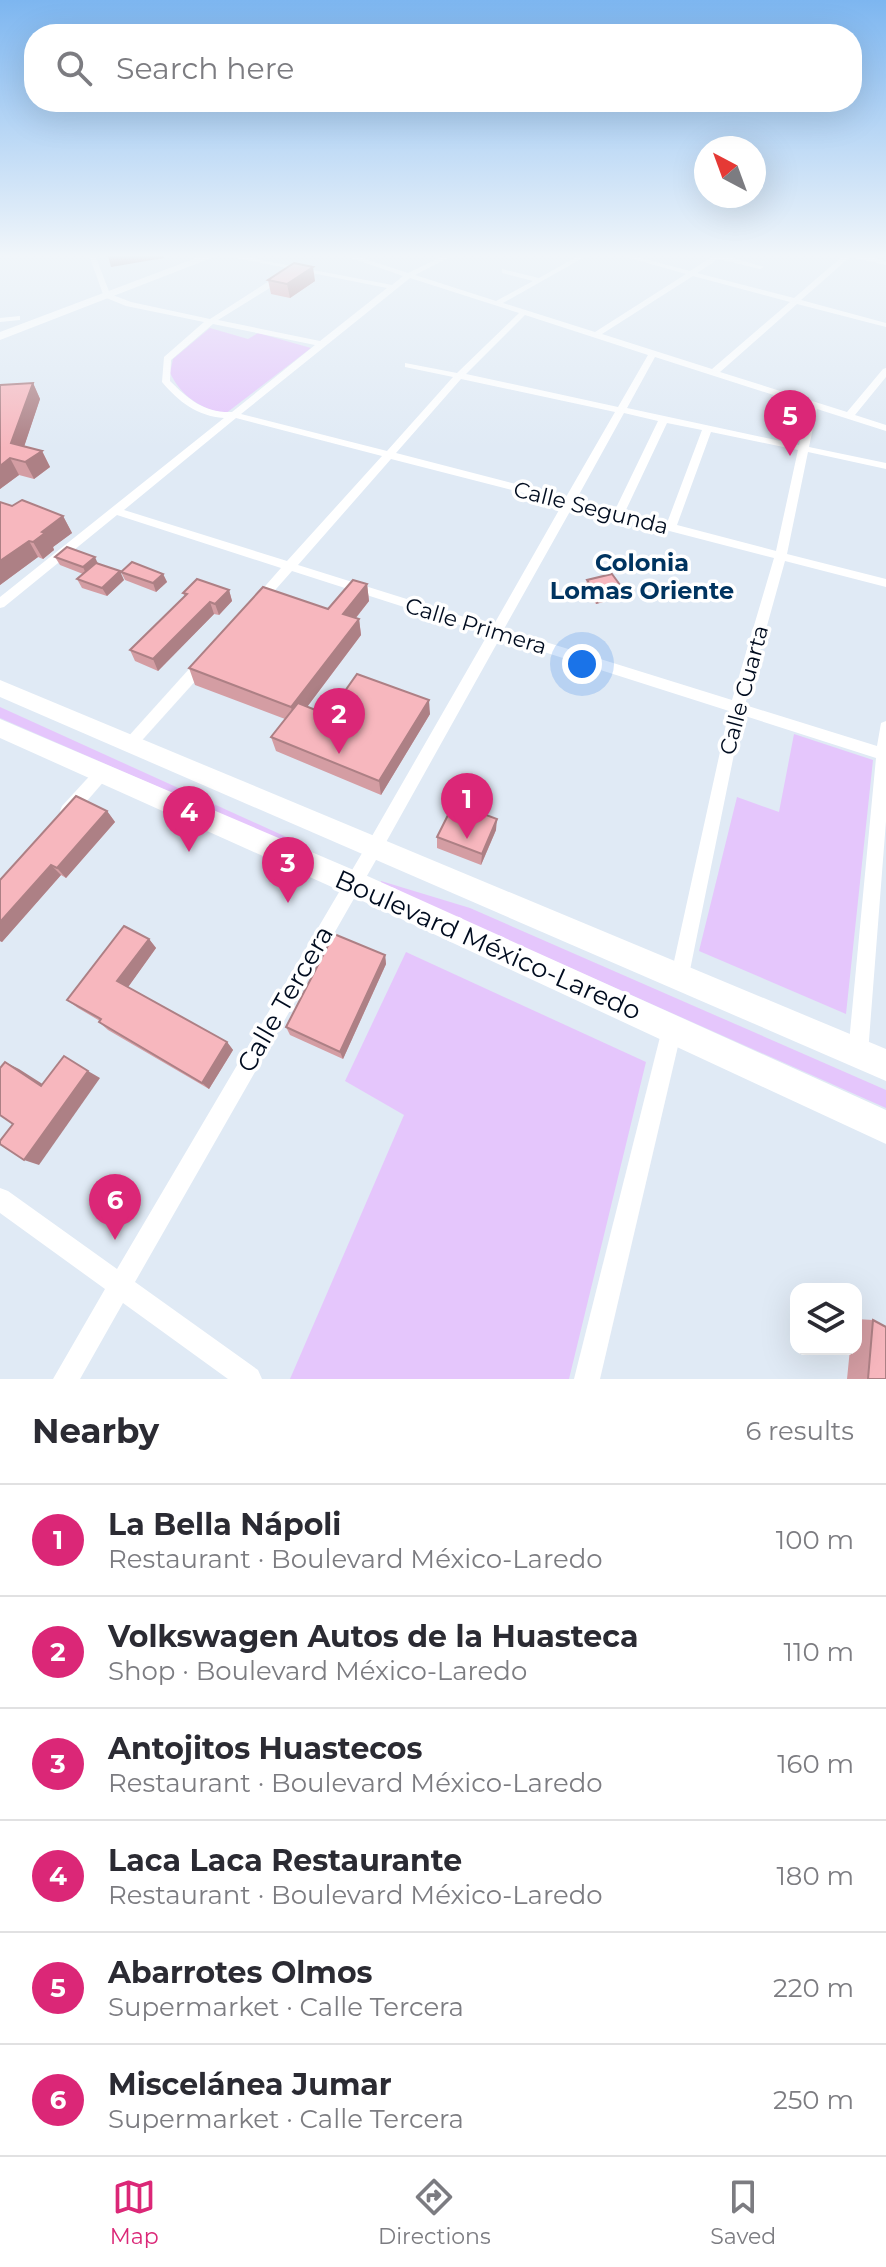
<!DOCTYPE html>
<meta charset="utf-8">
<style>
body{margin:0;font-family:Montserrat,sans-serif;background:#f7f7f7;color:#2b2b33}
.controls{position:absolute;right:24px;bottom:24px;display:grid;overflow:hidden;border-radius:16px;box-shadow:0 8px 32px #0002}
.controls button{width:72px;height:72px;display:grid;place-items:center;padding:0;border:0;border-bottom:2px solid #e1e1e2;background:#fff;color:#2b2b33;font:40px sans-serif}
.compass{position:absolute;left:694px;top:136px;width:72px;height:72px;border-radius:50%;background:#fff;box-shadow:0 8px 32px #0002;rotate:319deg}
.you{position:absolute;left:582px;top:664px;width:28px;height:28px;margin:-20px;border:6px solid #fff;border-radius:50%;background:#1a73e8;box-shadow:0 0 0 12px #1a73e833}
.badge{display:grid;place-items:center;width:52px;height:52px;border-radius:50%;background:#db2777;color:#fff;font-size:26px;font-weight:700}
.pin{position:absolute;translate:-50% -66px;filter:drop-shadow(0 2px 4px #0008)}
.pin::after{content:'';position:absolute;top:42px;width:28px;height:24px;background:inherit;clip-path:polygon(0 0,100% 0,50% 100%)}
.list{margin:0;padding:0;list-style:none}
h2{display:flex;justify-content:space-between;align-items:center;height:104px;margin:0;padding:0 32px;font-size:34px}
h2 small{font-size:26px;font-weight:400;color:#7c7c81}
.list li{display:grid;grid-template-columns:52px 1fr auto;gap:24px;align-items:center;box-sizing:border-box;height:112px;padding:0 32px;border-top:2px solid #e1e1e2}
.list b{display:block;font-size:30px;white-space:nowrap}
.list p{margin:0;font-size:26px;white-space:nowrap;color:#7c7c81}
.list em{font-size:26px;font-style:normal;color:#7c7c81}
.icon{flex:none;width:44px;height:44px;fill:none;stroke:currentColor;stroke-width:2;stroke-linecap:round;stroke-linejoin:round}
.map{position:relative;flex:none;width:886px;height:1379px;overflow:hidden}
.search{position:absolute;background:#fff;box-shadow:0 8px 32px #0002;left:24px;right:24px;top:24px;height:88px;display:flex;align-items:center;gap:20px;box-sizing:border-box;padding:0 28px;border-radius:32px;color:#7c7c81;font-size:30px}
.sheet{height:776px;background:#fff}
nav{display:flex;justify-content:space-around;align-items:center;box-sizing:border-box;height:112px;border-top:2px solid #e1e1e2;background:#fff;font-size:22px;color:#7c7c81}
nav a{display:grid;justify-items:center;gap:4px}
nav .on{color:#db2777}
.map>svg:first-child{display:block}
</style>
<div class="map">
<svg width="886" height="1379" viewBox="0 0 886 1379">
<rect width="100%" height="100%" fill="#e0eaf5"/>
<g fill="#e5c6fc">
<path d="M210,328L248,339L258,333L311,348L225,414C200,408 182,397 170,373L173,359Z"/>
<polygon points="0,707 304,845 305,847 301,849 0,718"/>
<polygon points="794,734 873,760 846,1014 699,951 737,797 779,812"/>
<polygon points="381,881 470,908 886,1090 886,1108 381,884"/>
<polygon points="406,952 646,1062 569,1379 290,1379 404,1115 345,1081"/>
</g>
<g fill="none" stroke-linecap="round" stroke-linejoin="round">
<g fill="#fff" fill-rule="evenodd">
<path d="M89,255H95L110,294L131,302L210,319L280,274H286V278L218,320L320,341L387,288L221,255H235L392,285L403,276L343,255H353L408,273L445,255H454L415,275L496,301L533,281L502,273V269L539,278L580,255H588L503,303L595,332L686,274L619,255H630L690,271L715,255H723L764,267L760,269L718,259L697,273L794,298L844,255H861L886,261V265L850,257L801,300L886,323V327L797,304L720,372L847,412L883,369L886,368V377L855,415L886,425V431L817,409L809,447L886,463V469L808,452L787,554L886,579V587L785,561L745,705L877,746L881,723L886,721V821L868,1053L865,1060L858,1063L851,1060L848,1053L876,758L742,715L689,975L687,982L680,984L673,982L671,975L729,711L500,638L380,853L135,1282L258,1370L262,1379H228L123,1303L80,1379H53L105,1289L0,1213V1188L8,1191L117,1269L368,843L488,634L292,571L261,606H253L251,603L253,600L281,568L117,515L4,607L0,608V597L224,418C197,416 179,402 162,382L164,357L204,322L126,306L104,297ZM693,276L790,302L712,369L602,334ZM410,278L519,313L457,373L405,363V367L453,377L387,451L241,414ZM525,315L648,355L618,407L466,374ZM213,324L315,345L232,412C205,413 189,400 170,381L171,360ZM655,357L808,406L799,445L627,408ZM461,379L615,412L566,497L396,453ZM624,413L658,421L615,510L576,500ZM236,418L382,456L287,561L124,510ZM667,423L702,430L667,523L625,512ZM711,432L798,450L776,551L677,525ZM391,459L563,503L493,626L298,565ZM573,506L774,558L732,700L504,629Z"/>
<polygon points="20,316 20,320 0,322 0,318"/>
<polygon points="203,658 208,659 210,663 208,667 136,747 131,749 126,747 124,743 126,739 198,659"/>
<polygon points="101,768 106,769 109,774 106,779 74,816 68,818 62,816 60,811 62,806 96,769"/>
<polygon points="672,1019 679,1022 682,1029 600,1379 574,1379 662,1029 665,1022"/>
</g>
<g fill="#fff" fill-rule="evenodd">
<polygon points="204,255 219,255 0,340 0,332"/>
<polygon points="0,680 886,1049 886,1081 0,697"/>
<polygon points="0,719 363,874 886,1110 886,1144 343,892 0,738"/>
</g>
</g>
<g fill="#d49da3">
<polygon points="268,280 315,281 290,298 271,294"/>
<polygon points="33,383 40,399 24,446 42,451 50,467 34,479 19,475 0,489 0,385"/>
<polygon points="0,502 12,506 63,516 72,533 53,547 54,550 43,559 38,557 0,585"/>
<polygon points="55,557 98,564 124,580 107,596 82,588 77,579 83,574 60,565"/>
<polygon points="121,572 163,574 167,582 156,592 125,580"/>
<polygon points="587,580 621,597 596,604 585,589"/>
<polygon points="367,584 369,601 356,618 359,619 361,635 307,707 328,715 430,714 381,795 276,751 271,737 285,719 195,685 189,668 328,609"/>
<polygon points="229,590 232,601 219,615 214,614 158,671 135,661 130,650 185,597 183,593"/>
<polygon points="107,811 115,822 66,878 61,875 2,942 0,941 0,880"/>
<polygon points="496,830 481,865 437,848 437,837"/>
<polygon points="149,939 156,948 128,987 227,1042 233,1050 209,1089 108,1030 99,1022 100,1021 78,1008 67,1000"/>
<polygon points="385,955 386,964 343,1059 290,1035 286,1027"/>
<polygon points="856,1319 873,1320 886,1379 847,1379 850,1349 856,1349"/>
</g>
<g fill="#ad8085">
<polygon points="115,255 164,255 164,258 111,267 108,256"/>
<polygon points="313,267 315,281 290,298 287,284"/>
<polygon points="33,383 40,399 20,459 11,443"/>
<polygon points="42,451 50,467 34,479 25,462"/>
<polygon points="10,458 19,475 0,489 0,466"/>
<polygon points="63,516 72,533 53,547 54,550 43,559 33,542 42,532"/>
<polygon points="29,541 38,557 0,585 0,561"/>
<polygon points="95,557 99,566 87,576 83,567"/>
<polygon points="120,571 124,580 107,596 102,588"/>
<polygon points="163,574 167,582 156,592 153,583"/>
<polygon points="367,584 369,601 346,630 343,614"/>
<polygon points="623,589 621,597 596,604 597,595"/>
<polygon points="229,590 232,601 219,615 215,604"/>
<polygon points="210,602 214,614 158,671 153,659"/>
<polygon points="359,619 361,635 295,723 291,707"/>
<polygon points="429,700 430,714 381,795 379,781"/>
<polygon points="107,811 115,822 66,878 57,868"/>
<polygon points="497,819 496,830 481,865 482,854"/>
<polygon points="51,865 61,875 2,942 0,941 0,922"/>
<polygon points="149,939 156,948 126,990 117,981"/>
<polygon points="385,955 386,964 343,1059 340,1052"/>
<polygon points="227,1042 233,1050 209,1089 202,1083"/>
<polygon points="5,1062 19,1069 55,1092 41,1086"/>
<polygon points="88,1071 100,1078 39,1165 24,1160"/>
</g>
<g fill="#f7b7be" stroke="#ad8085" stroke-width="2">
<polygon points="294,263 313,267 287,284 268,280"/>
<polygon points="33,383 11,443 42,451 25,462 10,458 0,466 0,385"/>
<polygon points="22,500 63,516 42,532 45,533 33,542 29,541 0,561 0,502 12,506"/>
<polygon points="67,547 95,557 83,567 55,557"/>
<polygon points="132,562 163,574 153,583 121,572"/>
<polygon points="96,563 120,571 102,588 77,579"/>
<polygon points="612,574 623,589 597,595 587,580"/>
<polygon points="197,579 229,590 215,604 210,602 153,659 130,650 187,594 183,593"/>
<polygon points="353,580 367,584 343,614 359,619 291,707 189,668 263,587 328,609"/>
<polygon points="357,674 429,700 379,781 271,737 298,703 328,715"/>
<polygon points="76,796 107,811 57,868 51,865 0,922 0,880"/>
<polygon points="454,803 497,819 482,854 437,837"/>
<polygon points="124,926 149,939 117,981 227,1042 202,1083 99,1022 101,1019 67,1000"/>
<polygon points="334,934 385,955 340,1052 286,1027"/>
<polygon points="64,1056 88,1071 24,1160 0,1144 0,1141 13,1124 0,1115 0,1068 5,1062 41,1086"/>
<polygon points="873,1320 886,1327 886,1379 868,1379"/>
</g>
<linearGradient id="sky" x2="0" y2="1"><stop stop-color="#7db6f0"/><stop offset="0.57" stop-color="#f1f6fa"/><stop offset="1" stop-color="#f1f6fa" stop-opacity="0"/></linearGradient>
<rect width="886" height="448" fill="url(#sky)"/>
<g text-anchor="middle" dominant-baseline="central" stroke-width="7" stroke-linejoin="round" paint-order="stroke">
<g font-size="22" fill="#000c1f" stroke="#fff">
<text transform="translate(591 508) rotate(14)">Calle Segunda</text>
<text transform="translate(476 626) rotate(17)">Calle Primera</text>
<text transform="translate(744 690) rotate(-75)">Calle Cuarta</text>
</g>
<g font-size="24" font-weight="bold" fill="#003460" stroke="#fff">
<text x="642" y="562">Colonia<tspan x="642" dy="28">Lomas Oriente</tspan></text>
</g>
<g font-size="26" fill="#000c1f" stroke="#fff">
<text transform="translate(488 945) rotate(24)">Boulevard México-Laredo</text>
<text transform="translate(285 999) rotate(-60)">Calle Tercera</text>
</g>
</g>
</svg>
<div class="controls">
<button><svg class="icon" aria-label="layers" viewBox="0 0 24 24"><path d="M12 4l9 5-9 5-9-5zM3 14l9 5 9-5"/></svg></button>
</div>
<svg class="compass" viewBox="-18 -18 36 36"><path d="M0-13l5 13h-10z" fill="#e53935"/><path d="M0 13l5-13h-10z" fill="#7c7c81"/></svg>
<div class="you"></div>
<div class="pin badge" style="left:467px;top:839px">1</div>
<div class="pin badge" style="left:339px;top:754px">2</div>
<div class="pin badge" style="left:288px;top:903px">3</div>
<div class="pin badge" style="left:189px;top:852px">4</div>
<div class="pin badge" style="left:790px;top:456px">5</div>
<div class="pin badge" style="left:115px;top:1240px">6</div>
<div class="search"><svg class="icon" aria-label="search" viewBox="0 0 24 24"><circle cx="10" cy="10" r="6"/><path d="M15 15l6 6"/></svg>Search here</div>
</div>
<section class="sheet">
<h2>Nearby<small>6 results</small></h2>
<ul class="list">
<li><span class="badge">1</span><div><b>La Bella Nápoli</b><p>Restaurant · Boulevard México-Laredo</p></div><em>100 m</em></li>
<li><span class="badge">2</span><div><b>Volkswagen Autos de la Huasteca</b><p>Shop · Boulevard México-Laredo</p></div><em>110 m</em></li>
<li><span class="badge">3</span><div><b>Antojitos Huastecos</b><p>Restaurant · Boulevard México-Laredo</p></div><em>160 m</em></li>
<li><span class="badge">4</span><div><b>Laca Laca Restaurante</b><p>Restaurant · Boulevard México-Laredo</p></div><em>180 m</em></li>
<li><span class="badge">5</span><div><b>Abarrotes Olmos</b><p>Supermarket · Calle Tercera</p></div><em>220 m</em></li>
<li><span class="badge">6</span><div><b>Miscelánea Jumar</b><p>Supermarket · Calle Tercera</p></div><em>250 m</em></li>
</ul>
</section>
<nav>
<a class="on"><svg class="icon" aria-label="map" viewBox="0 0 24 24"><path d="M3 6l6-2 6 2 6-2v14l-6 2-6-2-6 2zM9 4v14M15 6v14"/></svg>Map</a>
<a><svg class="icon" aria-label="directions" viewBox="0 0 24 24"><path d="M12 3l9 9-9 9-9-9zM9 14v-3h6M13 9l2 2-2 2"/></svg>Directions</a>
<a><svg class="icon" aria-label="saved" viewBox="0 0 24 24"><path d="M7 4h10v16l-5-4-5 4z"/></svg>Saved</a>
</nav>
